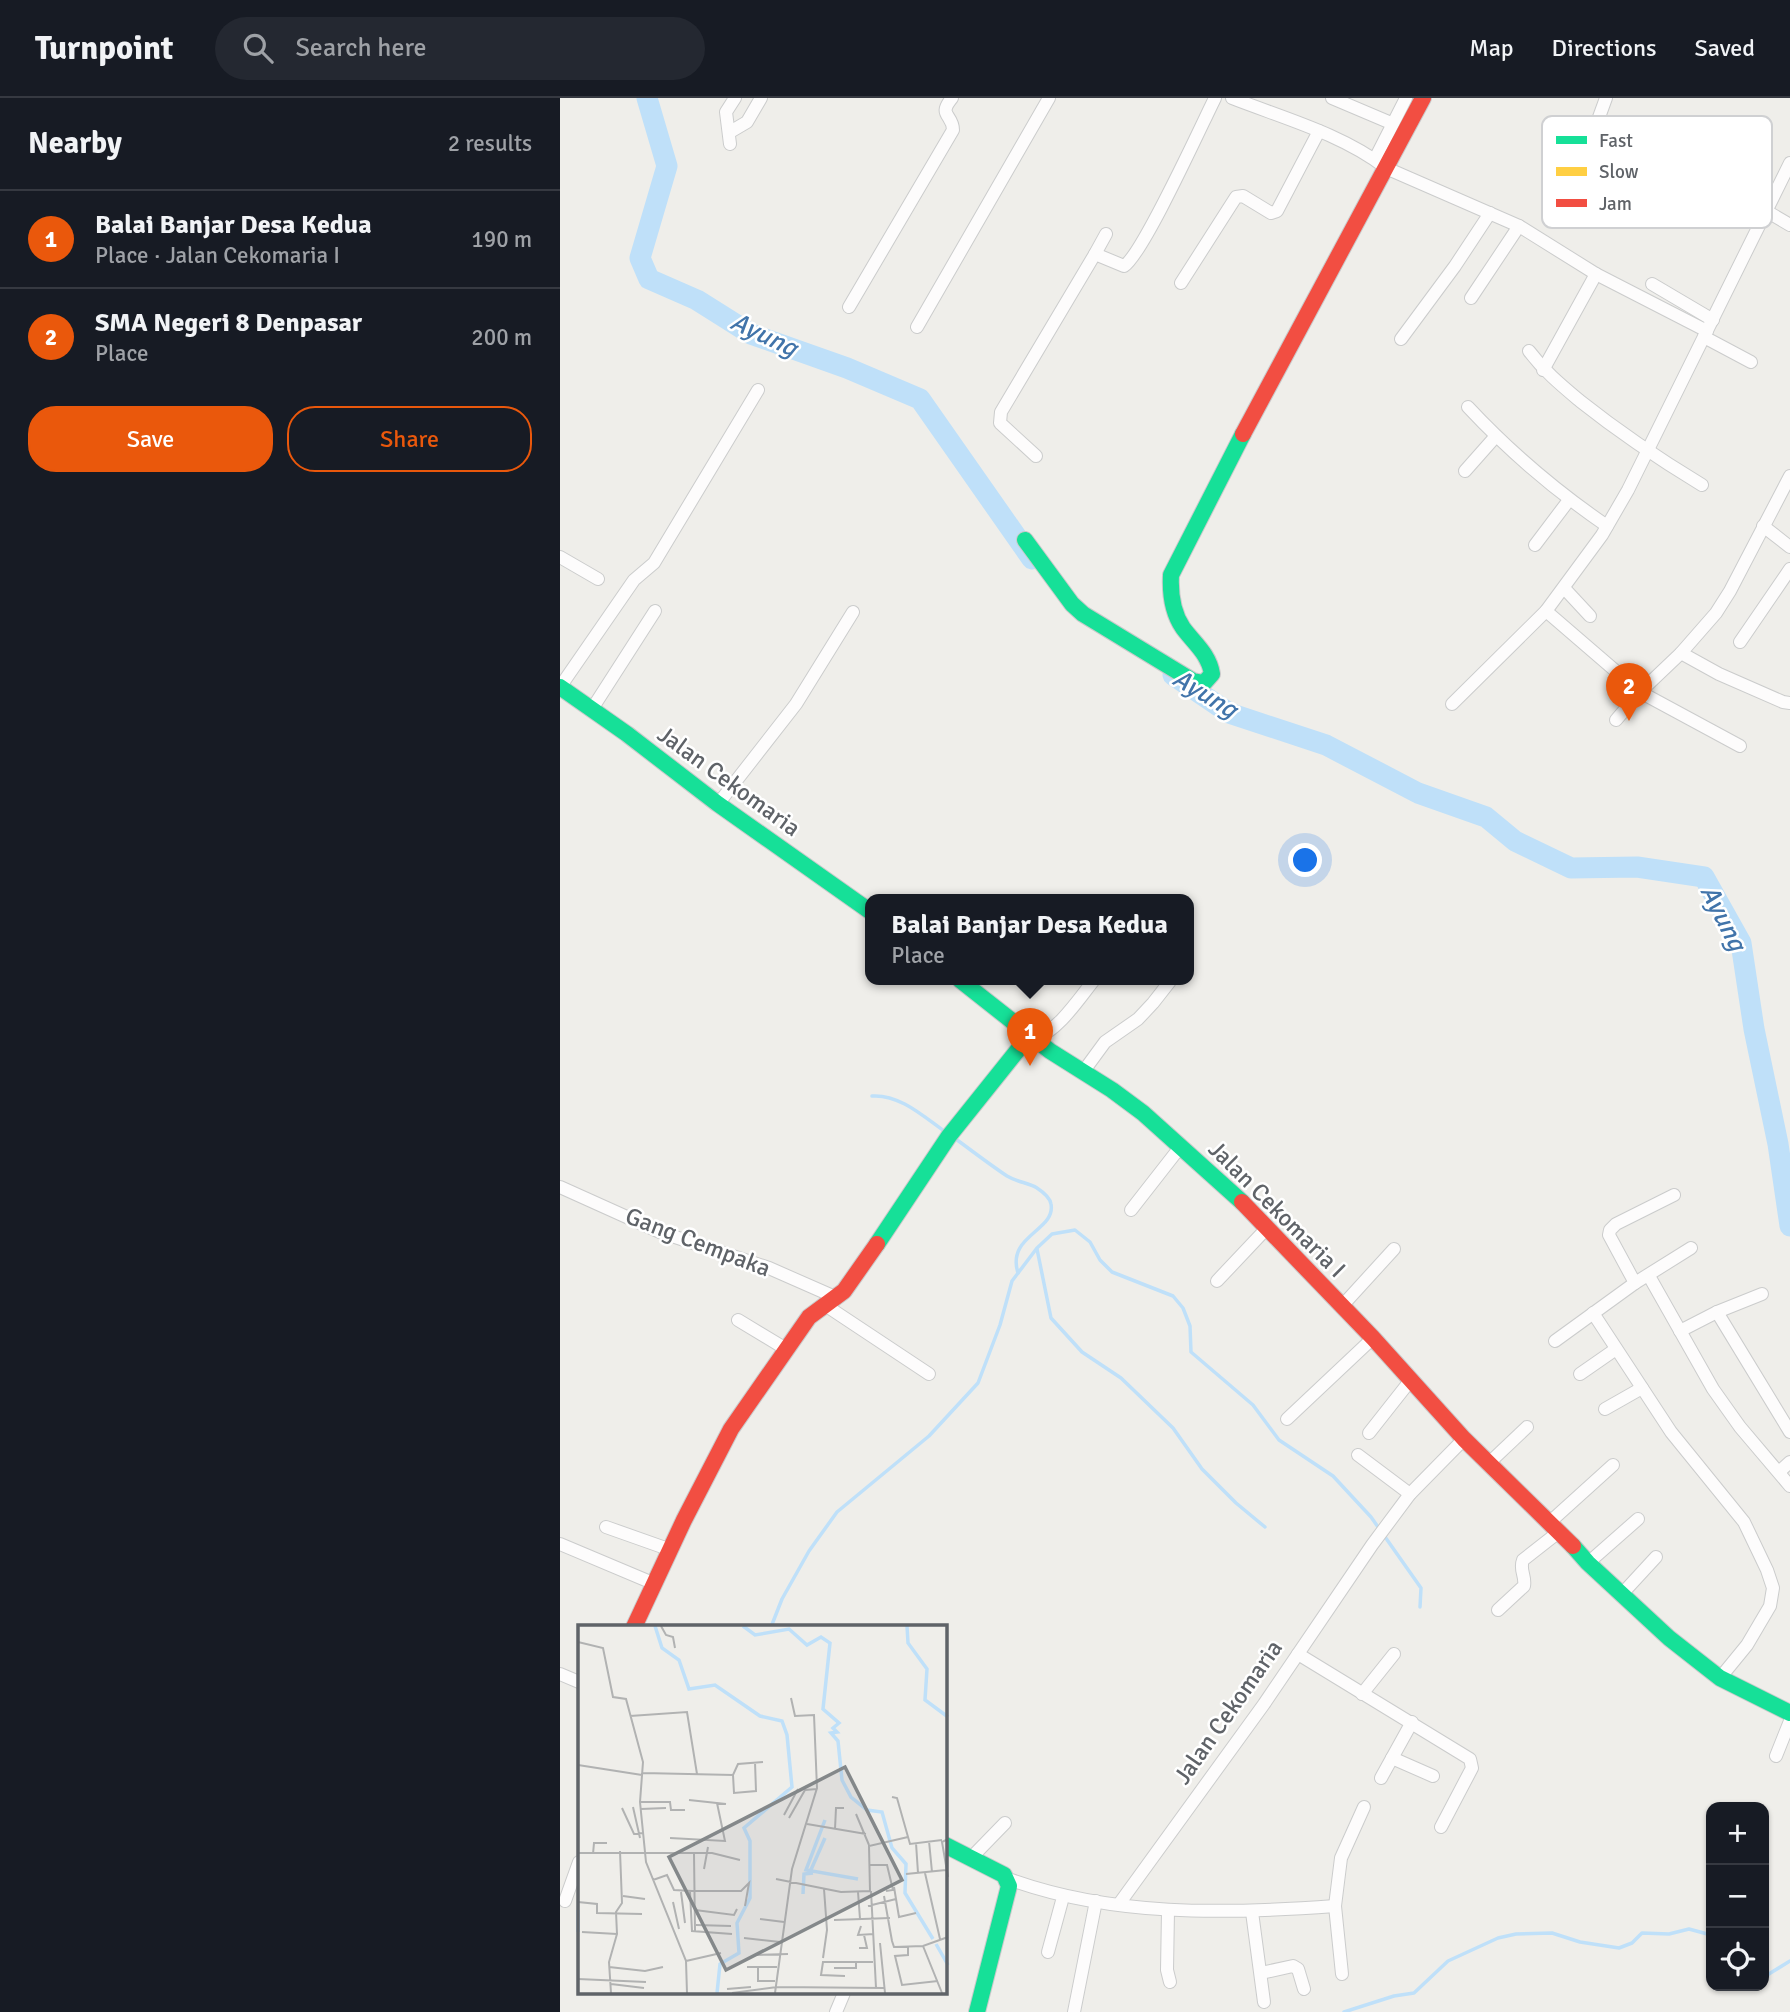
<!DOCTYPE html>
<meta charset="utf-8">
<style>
body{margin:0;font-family:Signika,sans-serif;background:#242831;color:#f1f3f6}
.controls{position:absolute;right:21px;bottom:21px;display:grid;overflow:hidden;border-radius:14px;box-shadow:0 2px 5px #0004}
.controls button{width:63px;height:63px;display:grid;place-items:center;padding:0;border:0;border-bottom:2px solid #363941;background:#171b24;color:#f1f3f6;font:35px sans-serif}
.you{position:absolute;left:746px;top:763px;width:24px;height:24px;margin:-18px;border:5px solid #fff;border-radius:50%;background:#1a73e8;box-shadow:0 0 0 10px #1a73e833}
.badge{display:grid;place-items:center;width:46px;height:46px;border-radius:50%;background:#ea580c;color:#fff;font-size:23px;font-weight:700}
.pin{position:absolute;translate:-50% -58px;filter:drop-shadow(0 2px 4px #0008)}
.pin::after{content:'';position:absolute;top:37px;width:24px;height:21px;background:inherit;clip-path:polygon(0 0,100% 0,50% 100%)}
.popup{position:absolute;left:305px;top:796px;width:329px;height:91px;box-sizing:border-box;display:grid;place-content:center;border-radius:14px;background:#171b24;filter:drop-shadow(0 2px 5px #0005);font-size:23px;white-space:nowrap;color:#9ea1a6}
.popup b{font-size:26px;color:#f1f3f6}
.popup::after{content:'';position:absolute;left:50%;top:100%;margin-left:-14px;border:14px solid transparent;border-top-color:#171b24}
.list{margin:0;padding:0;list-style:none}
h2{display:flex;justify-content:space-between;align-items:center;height:91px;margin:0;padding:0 28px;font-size:30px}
h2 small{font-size:23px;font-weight:400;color:#9ea1a6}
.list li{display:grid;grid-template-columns:46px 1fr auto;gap:21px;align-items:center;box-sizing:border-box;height:98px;padding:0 28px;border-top:2px solid #363941}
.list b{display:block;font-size:26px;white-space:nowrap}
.list p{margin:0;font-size:23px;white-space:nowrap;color:#9ea1a6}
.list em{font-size:23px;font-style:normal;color:#9ea1a6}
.actions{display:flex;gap:14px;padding:21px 28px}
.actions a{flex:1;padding:16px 0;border:2px solid #ea580c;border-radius:28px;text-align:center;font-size:24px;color:#ea580c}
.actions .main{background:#ea580c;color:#fff}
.icon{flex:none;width:38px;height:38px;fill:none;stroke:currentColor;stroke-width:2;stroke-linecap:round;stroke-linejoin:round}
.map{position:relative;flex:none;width:1230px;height:1914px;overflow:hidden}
header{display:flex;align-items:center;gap:42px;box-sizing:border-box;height:98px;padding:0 35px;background:#171b24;border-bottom:2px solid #363941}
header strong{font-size:33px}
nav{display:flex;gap:38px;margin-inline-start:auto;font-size:24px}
.search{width:490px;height:63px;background:#242831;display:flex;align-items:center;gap:18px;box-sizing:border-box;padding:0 24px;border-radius:38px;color:#9ea1a6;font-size:26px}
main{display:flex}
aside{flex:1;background:#171b24}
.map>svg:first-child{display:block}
</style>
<header>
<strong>Turnpoint</strong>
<div class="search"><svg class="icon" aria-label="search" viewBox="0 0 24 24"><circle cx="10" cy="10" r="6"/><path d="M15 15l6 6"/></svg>Search here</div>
<nav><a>Map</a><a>Directions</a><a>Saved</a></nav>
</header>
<main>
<aside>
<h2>Nearby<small>2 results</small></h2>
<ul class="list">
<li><span class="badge">1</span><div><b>Balai Banjar Desa Kedua</b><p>Place · Jalan Cekomaria I</p></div><em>190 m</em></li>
<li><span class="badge">2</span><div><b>SMA Negeri 8 Denpasar</b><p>Place</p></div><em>200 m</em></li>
</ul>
<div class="actions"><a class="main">Save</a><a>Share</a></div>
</aside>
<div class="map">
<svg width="1230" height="1914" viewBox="0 0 1230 1914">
<rect width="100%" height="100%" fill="#efeeea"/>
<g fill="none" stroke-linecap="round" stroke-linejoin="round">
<g stroke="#bfe0f9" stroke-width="3.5">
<path d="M312,998C339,996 363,1018 384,1033"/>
<path d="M393,1039C411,1052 429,1066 447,1078C457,1084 469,1085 477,1090C483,1094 490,1099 491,1106C496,1133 446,1137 458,1175"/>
<polyline points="477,1151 491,1220 522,1254 561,1280 613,1330 642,1371 676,1405 705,1429"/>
<polyline points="211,1529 222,1501 249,1453 277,1414 369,1338 418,1285 440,1227 452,1183 477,1150 492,1136 515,1132 530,1144 540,1162 552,1174 613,1198 623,1210 630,1228 631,1254 693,1307 719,1342 773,1378 811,1419 861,1490 860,1509"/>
<polyline points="1204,1879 1230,1863"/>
<polyline points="784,1914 834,1898 854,1895 888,1863 938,1840 956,1836 992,1835 1020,1844 1059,1850 1072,1845 1082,1835 1109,1836 1129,1831 1151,1837"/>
</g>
<g stroke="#bfe0f9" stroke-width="21">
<polyline points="87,0 107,68 80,160 89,181 137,202 191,236 287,270 360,301 472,461"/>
<polyline points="613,577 669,615 766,647 858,695 926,719 955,743 1011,770 1077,769 1144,779 1181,845 1194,931 1218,1046 1230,1128"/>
</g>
<defs>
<g id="street">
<path d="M672,0C723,20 782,36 826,70L959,128L1036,176L1147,233"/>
<polyline points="772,0 831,25"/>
<polyline points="1046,0 1034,33 1073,62"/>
<polyline points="170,34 187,24 201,0"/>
<polyline points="170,46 166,14 175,0"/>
<polyline points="815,61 846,0"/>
<polyline points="1208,114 1230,127"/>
<polyline points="535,156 546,136"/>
<polyline points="621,185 676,99 683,98 711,115 717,113 759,33"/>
<polyline points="1092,186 1153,222"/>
<polyline points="911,200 959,128"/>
<path d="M289,209L393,32C393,16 377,18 392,0"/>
<polyline points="357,229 489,0"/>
<polyline points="1144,239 1191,264"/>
<polyline points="841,241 895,168 930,115"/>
<path d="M969,253C984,273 1001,287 1020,303C1059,334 1099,361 1142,387"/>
<polyline points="983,272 1036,176"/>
<path d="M908,309C950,354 996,393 1047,428"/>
<path d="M476,358L440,325L441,314L535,156L564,168C583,156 641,28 655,0"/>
<polyline points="905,373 936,338"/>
<polyline points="1230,378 1170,493 1156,515 1121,555 1159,576 1223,604 1230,605"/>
<polyline points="1203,428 1230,449"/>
<polyline points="975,447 1009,402"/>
<polyline points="0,459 38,481"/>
<polyline points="1004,490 1030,518"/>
<polyline points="986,513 1080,594 1121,555"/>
<polyline points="1180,544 1230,471"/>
<polyline points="0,589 74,482 94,465 198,292"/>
<polyline points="892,606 986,513 1042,437 1068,392 1230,65"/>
<polyline points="32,611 95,513"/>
<polyline points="1056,622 1080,594 1180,648"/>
<polyline points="158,706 236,606 293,514"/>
<path d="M474,941C498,933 518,902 534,882"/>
<polyline points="523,974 545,944 578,921 593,905 611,882"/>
<polyline points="0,1089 100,1134 209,1170 275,1199"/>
<polyline points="571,1112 621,1048"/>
<polyline points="1089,1178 1153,1291 1180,1329 1230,1388"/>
<polyline points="657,1183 707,1130"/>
<polyline points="1075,1185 1049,1137 1050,1132 1056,1126 1114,1097"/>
<polyline points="265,1207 369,1276"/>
<polyline points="782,1208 834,1151"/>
<polyline points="1157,1214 1230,1334"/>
<polyline points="1033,1215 1111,1334 1184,1424 1207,1472 1213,1490 1210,1508 1187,1547 1160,1580"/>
<polyline points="178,1222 226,1251"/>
<polyline points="1120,1233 1157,1214 1202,1196"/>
<polyline points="995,1243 1075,1185 1131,1150"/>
<polyline points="1020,1276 1056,1251"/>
<polyline points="1045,1311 1082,1290"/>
<polyline points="727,1321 813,1240"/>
<polyline points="809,1335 850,1283"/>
<polyline points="798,1357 850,1396"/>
<polyline points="929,1365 967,1329"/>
<polyline points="1219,1374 1230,1364"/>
<polyline points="990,1424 1053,1367"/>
<polyline points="46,1429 111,1452"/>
<polyline points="0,1446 95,1486"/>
<polyline points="1028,1465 1078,1421"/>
<polyline points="1061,1497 1096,1459"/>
<path d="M938,1512L964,1488C966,1478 959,1472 963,1462L1000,1433"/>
<polyline points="738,1556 910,1661 912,1670 881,1729"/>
<polyline points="0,1576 19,1584"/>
<polyline points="802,1596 834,1556"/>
<polyline points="1216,1658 1230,1623"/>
<polyline points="832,1660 873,1678"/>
<polyline points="821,1680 852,1624"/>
<polyline points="410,1761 445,1725"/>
<path d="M446,1780C551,1819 665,1816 775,1808"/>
<polyline points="5,1803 19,1764"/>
<polyline points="559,1806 704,1606 812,1447 850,1396 904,1341"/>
<polyline points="608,1813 607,1872 610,1884"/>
<polyline points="692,1814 704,1904"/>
<polyline points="488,1854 503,1799"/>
<polyline points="701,1875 733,1868 738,1871 744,1891"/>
<polyline points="782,1876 775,1808 781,1760 804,1709"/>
<polyline points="276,1914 284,1895"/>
<polyline points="514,1914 536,1803"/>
</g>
<g id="fast">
<path d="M465,442L512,506L523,516L633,583L644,585L652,576C649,556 634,545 623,530C612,514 610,496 611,477L683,336"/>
<polyline points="0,589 67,636 158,706 311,814"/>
<polyline points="400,882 490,953 552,992 583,1015 682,1104"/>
<polyline points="317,1146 389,1038 461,948 474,941"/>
<polyline points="1013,1448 1028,1465 1109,1540 1160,1580 1230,1615"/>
<polyline points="385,1747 444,1777 449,1788 417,1914"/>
</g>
<g id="jam">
<polyline points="683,336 863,0"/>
<polyline points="682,1104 813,1240 904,1341 1013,1448"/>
<polyline points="74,1529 124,1422 171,1331 249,1219 284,1193 317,1146"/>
</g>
</defs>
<use href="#street" stroke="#cbcccc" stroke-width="14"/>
<use href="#fast" stroke="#cacacb" stroke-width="18"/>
<use href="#jam" stroke="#cacacb" stroke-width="18"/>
<use href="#street" stroke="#fdfcfc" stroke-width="12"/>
<use href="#fast" stroke="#16e098" stroke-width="16"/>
<use href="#jam" stroke="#f24e42" stroke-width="16"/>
</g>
<g text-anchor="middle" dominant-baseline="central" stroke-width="5" stroke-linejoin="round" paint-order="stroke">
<g font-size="24" fill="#5f6368" stroke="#fff">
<text transform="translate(169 683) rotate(36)">Jalan Cekomaria</text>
<text transform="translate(717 1111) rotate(45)">Jalan Cekomaria I</text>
<text transform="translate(138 1144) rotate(21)">Gang Cempaka</text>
<text transform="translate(668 1614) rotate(-55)">Jalan Cekomaria</text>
</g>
<g font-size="26" font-style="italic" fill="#4174aa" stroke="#fff">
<text transform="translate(204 237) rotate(25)">Ayung</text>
<text transform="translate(645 596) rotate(31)">Ayung</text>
<text transform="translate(1163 820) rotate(63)">Ayung</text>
</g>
</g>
<g transform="translate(18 1527)">
<rect width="369" height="369" fill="#efeeea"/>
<path fill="none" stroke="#bfe0f9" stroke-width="3.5" d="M77,1L84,23L101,35L111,64L137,60L182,91L204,96L209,110L214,162L166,203L172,216V273L159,298L161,328L142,339L139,368M165,1L177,10L211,4L229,20L243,12L252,18L245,84L261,98L255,103L259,107L253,108L260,116L264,155L273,172L289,185L304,187L314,223L328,239L327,268L355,314M329,1L330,18L349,44L347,75L370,92M247,195L228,245L280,254M232,247L247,213M225,269L226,249L235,248M0,285V307M358,319L370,340"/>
<path fill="none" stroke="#b1b2b2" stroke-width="2" d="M83,1L88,10L95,12L97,23M0,17L25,23L35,72L48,74L65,137L62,177L68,237L108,336L109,368M52,91L109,87L119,149M0,140L64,150M65,148L155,150L160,139L185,137M155,150L156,168L178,166L177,137M314,172L319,173L332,219L364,215M111,175L148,179M62,177H92L93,185H107M55,182L62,213M44,183L56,209L65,208M63,184L88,183M278,189L291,220M206,190L220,164M211,193L227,165L239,164M229,199L288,209M257,204L258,183H266M92,213L147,216L139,178M370,214L364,217L370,252M351,216L354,247M338,218L340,248M0,228H134L162,235M15,229L16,218H29M116,229L117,306M291,240H309L315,265L308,266M126,244L130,222M347,248L362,314M328,249L368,245M198,254L263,267L292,266L291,221L330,212M75,255L89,250L96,265L114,266H163L171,258L167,281M316,262L321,292L338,288M293,266L298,363M103,267L107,298M112,267L114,306L154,309M280,267L282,294M45,271L67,274M306,271L314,316M0,277L19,279V288L64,289M95,277L101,304M290,281L318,274M117,285L156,290L159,284M182,294L206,297M256,295L312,293M118,300L153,301M283,301L280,310L296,309M4,307L39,309M166,313L202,317M314,316L316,322L345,321L370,312M302,318L307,368M330,321V330L317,331L324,360L360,356M345,321L364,368M281,323H289L286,310M179,330L210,329M245,333L249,305L246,264M108,336L143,328M180,341V356H197M31,342L67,346L85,342M169,342H199M256,343H278V338M267,351L243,350L245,337H295M0,354L68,357M33,359L66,363M149,364L173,362M33,368L31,337L39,309L38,287L44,278L42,226M154,368L199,362L306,363M197,368L214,244L239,163L236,90L217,91L213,73"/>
<path fill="#84888a" fill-opacity="0.15" stroke="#84888a" stroke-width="3.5" d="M267,142L324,255L148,345L91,232Z"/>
<rect width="369" height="369" fill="none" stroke="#5f6368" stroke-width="3.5"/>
</g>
<rect x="982" y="18" width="230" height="112" rx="10" fill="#fff" stroke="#cfd0d2" stroke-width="2"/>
<rect x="996" y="38" width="31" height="8" fill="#16e098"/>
<rect x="996" y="69" width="31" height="9" fill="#ffcf43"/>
<rect x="996" y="101" width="31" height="8" fill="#f24e42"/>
<g font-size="19" fill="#5f6368">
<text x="1039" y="49">Fast</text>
<text x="1039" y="80">Slow</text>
<text x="1039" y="112">Jam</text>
</g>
</svg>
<div class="controls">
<button>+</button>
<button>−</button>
<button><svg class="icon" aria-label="locate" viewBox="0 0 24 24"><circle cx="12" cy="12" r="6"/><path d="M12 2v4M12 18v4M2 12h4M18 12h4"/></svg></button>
</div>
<div class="you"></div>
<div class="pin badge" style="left:470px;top:968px">1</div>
<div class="popup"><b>Balai Banjar Desa Kedua</b>Place</div>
<div class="pin badge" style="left:1069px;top:623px">2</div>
</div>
</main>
